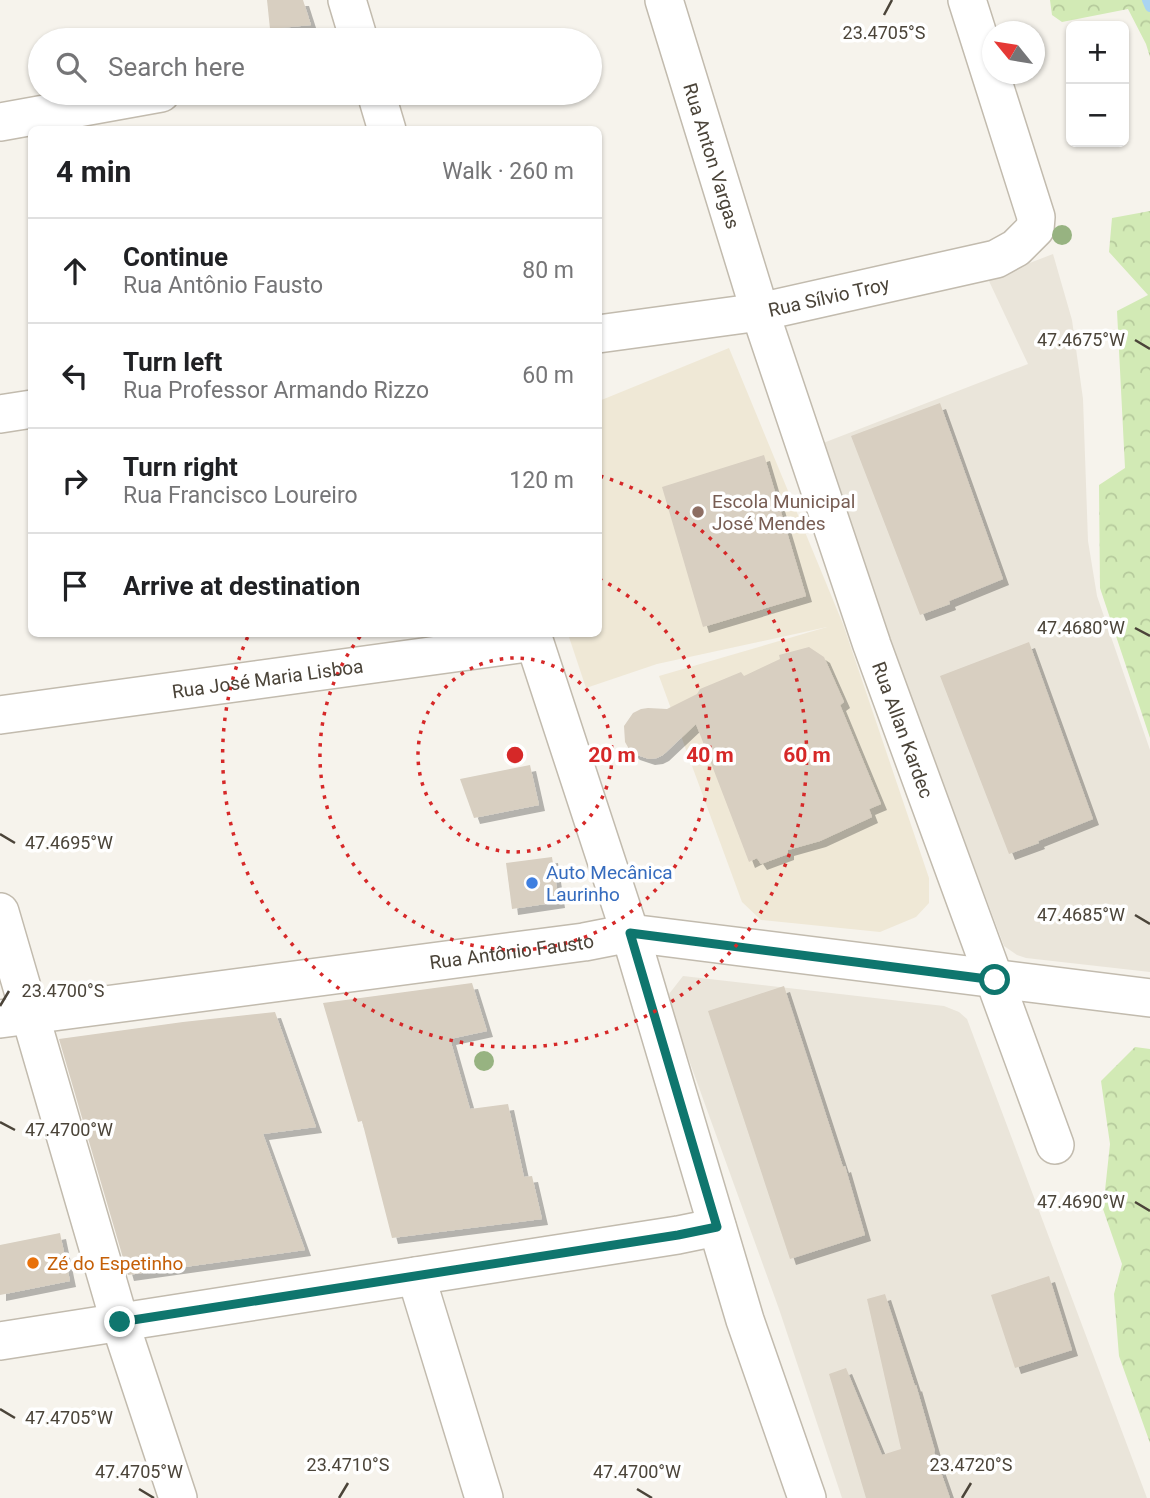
<!DOCTYPE html>
<meta charset="utf-8">
<style>
body{margin:0;font-family:Roboto,sans-serif;background:#f6f6f6;color:#202124}
.controls{position:absolute;right:21px;top:21px;display:grid;overflow:hidden;border-radius:10px;box-shadow:0 2px 5px #0004}
.controls button{width:63px;height:63px;display:grid;place-items:center;padding:0;border:0;border-bottom:2px solid #e0e0e0;background:#fff;color:#202124;font:35px sans-serif}
.compass{position:absolute;left:982px;top:21px;width:63px;height:63px;border-radius:50%;background:#fff;box-shadow:0 2px 5px #0004;rotate:300deg}
.stop{position:absolute;width:21px;height:21px;margin:-16px;border:5px solid #0f766e;border-radius:50%;background:#fff}
.stop.end{background:#0f766e;border-color:#fff;box-shadow:0 2px 7px #0008}
.list{margin:0;padding:0;list-style:none}
h2{display:flex;justify-content:space-between;align-items:center;height:91px;margin:0;padding:0 28px;font-size:30px}
h2 small{font-size:23px;font-weight:400;color:#757577}
.list li{display:grid;grid-template-columns:46px 1fr auto;gap:21px;align-items:center;box-sizing:border-box;height:105px;padding:0 28px;border-top:2px solid #e0e0e0}
.list b{display:block;font-size:26px;white-space:nowrap}
.list p{margin:0;font-size:23px;white-space:nowrap;color:#757577}
.list em{font-size:23px;font-style:normal;color:#757577}
.icon{flex:none;width:38px;height:38px;fill:none;stroke:currentColor;stroke-width:2;stroke-linecap:round;stroke-linejoin:round}
.map{position:relative;flex:none;width:1150px;height:1498px;overflow:hidden}
.search{position:absolute;background:#fff;box-shadow:0 2px 5px #0004;left:28px;top:28px;width:574px;height:77px;display:flex;align-items:center;gap:18px;box-sizing:border-box;padding:0 24px;border-radius:38px;color:#757577;font-size:26px}
.panel{position:absolute;background:#fff;box-shadow:0 2px 5px #0004;left:28px;top:126px;width:574px;height:511px;border-radius:10px}
.map>svg:first-child{display:block}
</style>
<div class="map">
<svg width="1150" height="1498" viewBox="0 0 1150 1498">
<defs>
<pattern id="forest-crowns" width="20" height="18" patternUnits="userSpaceOnUse" patternTransform="scale(1.75)"><rect width="20" height="18" fill="#d2eab5"/><path d="M2 6a3 3 0 1 1 6 0M12 15a3 3 0 1 1 6 0" fill="none" stroke="#b6ca9c"/></pattern>
<filter id="shadow"><feDropShadow dx="6" dy="6" stdDeviation="0" flood-color="#0004"/></filter>
</defs>
<rect width="100%" height="100%" fill="#f6f3ec"/>
<g fill="#eae5da">
<polygon points="1053,254 1072,320 1083,399 1088,541 1097,596 1150,750 1150,972 1026,958 1017,955 1004,946 903,677 818,445 1028,364 988,279"/>
<polygon points="683,976 944,1006 959,1012 967,1019 1147,1498 842,1498 779,1309 672,1013 669,994"/>
</g>
<polygon fill="#efe8d6" points="729,348 843,624 929,878 929,903 916,917 880,932 761,920 742,902 659,676 827,627 657,664 586,688 568,634 598,634 599,401"/>
<g fill="url(#forest-crowns)">
<polygon points="1050,0 1150,0 1150,57 1146,44 1128,9 1062,22 1052,15"/>
<polygon points="1150,211 1150,738 1100,588 1099,485 1125,468 1117,311 1148,295 1109,252 1112,218"/>
<polygon points="1135,1047 1150,1049 1150,1443 1119,1356 1114,1294 1122,1264 1103,1209 1110,1144 1101,1081"/>
</g>
<g fill="none" stroke-linecap="round" stroke-linejoin="round">
<polyline stroke="#a9d4f2" stroke-width="10" points="1147,0 1150,7"/>
</g>
<g fill="#d8cfc1" filter="url(#shadow)">
<polygon points="267,0 303,0 311,25 270,29"/>
<polygon points="940,403 1003,579 949,601 950,604 920,615 851,436"/>
<polygon points="764,455 806,596 703,627 662,487"/>
<polygon points="1029,642 1093,819 1038,841 1039,843 1009,854 940,676"/>
<polygon points="809,647 824,657 844,702 840,705 881,804 869,809 872,817 820,841 788,850 788,854 761,864 757,858 749,862 696,724 663,755 657,758 649,759 634,754 629,749 625,742 624,726 633,713 641,709 648,708 667,709 697,694 700,689 741,672 744,676 780,659 779,655"/>
<polygon points="530,765 539,805 474,818 460,779"/>
<polygon points="552,857 559,902 512,909 506,863"/>
<polygon points="472,983 487,1031 450,1039 470,1109 508,1104 524,1177 532,1176 542,1219 392,1238 362,1121 358,1122 323,1003"/>
<polygon points="784,986 843,1167 845,1166 865,1235 790,1259 708,1011"/>
<polygon points="275,1012 316,1127 263,1134 305,1250 128,1275 59,1039 183,1022"/>
<polygon points="60,1233 70,1281 0,1295 0,1245"/>
<polygon points="1049,1276 1072,1350 1015,1368 991,1295"/>
<polygon points="885,1294 915,1386 916,1385 935,1451 934,1452 950,1498 866,1498 829,1374 846,1368 882,1455 901,1449 867,1299"/>
</g>
<g fill="none" stroke-linecap="round" stroke-linejoin="round">
<defs>
<g id="street">
<polyline points="347,0 359,40"/>
<path id="s1" d="M664,0L760,312L872,645L1055,1145"/>
<polyline points="376,93 387,130"/>
<polyline points="0,122 161,93"/>
<path id="s2" d="M598,334L760,312L996,259L1016,248L1035,229L1036,217L967,0"/>
<polyline points="0,414 32,409"/>
<polyline points="532,634 630,933 745,1320 807,1498"/>
<path id="s3" d="M0,715L534,642"/>
<polyline points="0,912 120,1323 178,1498"/>
<path id="s4" d="M0,1019L584,942L630,933L1150,998"/>
<polyline points="416,1276 484,1498"/>
<polyline points="0,1341 678,1235 717,1227"/>
</g>
</defs>
<use href="#street" stroke="#c2bbae" stroke-width="40"/>
<use href="#street" stroke="#fff" stroke-width="37"/>
</g>
<g fill="#97b381">
<circle cx="1062" cy="235" r="10"/>
<circle cx="484" cy="1061" r="10"/>
</g>
<g fill="none" stroke-linecap="round" stroke-linejoin="round">
<polyline stroke="#0f766e" stroke-width="9" points="120,1322 678,1235 717,1227 630,933 995,980"/>
</g>
<path fill="none" stroke="#4b4439" stroke-width="2.5" d="M884,15L892,0M1135,340L1150,349M1135,628L1150,636M0,834L15,843M1135,915L1150,924M0,1006L9,991M0,1122L15,1130M1135,1202L1150,1211M0,1409L15,1418M139,1489L154,1498M637,1489L652,1498M339,1498L348,1483M962,1498L971,1483"/>
<g fill="none" stroke="#d62828" stroke-width="3.5" stroke-dasharray="3.5 7">
<circle cx="515" cy="755" r="97"/>
<path d="M599 579A195 195 0 1 1 362 634"/>
<path d="M600 476A292 292 0 1 1 249 634"/>
</g>
<circle fill="#8d6e63" stroke="#fff" stroke-width="2.5" cx="698" cy="512" r="7"/>
<circle fill="#3f7fe0" stroke="#fff" stroke-width="2.5" cx="532" cy="883" r="7"/>
<circle fill="#e8710a" stroke="#fff" stroke-width="2.5" cx="33" cy="1263" r="7"/>
<g text-anchor="middle" dominant-baseline="central" stroke-width="7" stroke-linejoin="round" paint-order="stroke">
<g font-size="19" fill="#4b4439" stroke="#fff">
<text stroke="none"><textPath href="#s1" startOffset="163">Rua Anton Vargas</textPath></text>
<text stroke="none"><textPath href="#s2" startOffset="234">Rua Sílvio Troy</textPath></text>
<text stroke="none"><textPath href="#s3" startOffset="270">Rua José Maria Lisboa</textPath></text>
<text stroke="none"><textPath href="#s1" startOffset="768">Rua Allan Kardec</textPath></text>
<text stroke="none"><textPath href="#s4" startOffset="516">Rua Antônio Fausto</textPath></text>
</g>
<g font-size="19" fill="#785e54" stroke="#fff" text-anchor="start">
<text x="712" y="501">Escola Municipal<tspan x="712" dy="22">José Mendes</tspan></text>
</g>
<g font-size="19" fill="#366cbe" stroke="#fff" text-anchor="start">
<text x="546" y="872">Auto Mecânica<tspan x="546" dy="22">Laurinho</tspan></text>
</g>
<g font-size="19" fill="#c56008" stroke="#fff" text-anchor="start">
<text x="47" y="1263">Zé do Espetinho</text>
</g>
</g>
<g font-size="18" text-anchor="middle" fill="#4b4439" stroke="#fff" stroke-width="7" stroke-linejoin="round" paint-order="stroke">
<text x="884" y="39">23.4705°S</text>
<text x="1081" y="346">47.4675°W</text>
<text x="1081" y="634">47.4680°W</text>
<text x="69" y="849">47.4695°W</text>
<text x="1081" y="921">47.4685°W</text>
<text x="63" y="997">23.4700°S</text>
<text x="69" y="1136">47.4700°W</text>
<text x="1081" y="1208">47.4690°W</text>
<text x="69" y="1424">47.4705°W</text>
<text x="348" y="1471">23.4710°S</text>
<text x="971" y="1471">23.4720°S</text>
<text x="139" y="1478">47.4705°W</text>
<text x="637" y="1478">47.4700°W</text>
</g>
<circle cx="515" cy="755" r="10" fill="#d62828" stroke="#fff" stroke-width="3.5"/>
<g font-size="21" text-anchor="middle" font-weight="bold" fill="#d62828" stroke="#fff" stroke-width="7" stroke-linejoin="round" paint-order="stroke">
<text x="612" y="762">20 m</text>
<text x="710" y="762">40 m</text>
<text x="807" y="762">60 m</text>
</g>
</svg>
<div class="controls">
<button>+</button>
<button>−</button>
</div>
<svg class="compass" viewBox="-18 -18 36 36"><path d="M0-13l5 13h-10z" fill="#e53935"/><path d="M0 13l5-13h-10z" fill="#757577"/></svg>
<div class="stop" style="left:995px;top:980px"></div>
<div class="stop end" style="left:120px;top:1322px"></div>
<div class="search"><svg class="icon" aria-label="search" viewBox="0 0 24 24"><circle cx="10" cy="10" r="6"/><path d="M15 15l6 6"/></svg>Search here</div>
<section class="panel">
<h2>4 min<small>Walk · 260 m</small></h2>
<ul class="list">
<li><svg class="icon" aria-label="ahead" viewBox="0 0 24 24"><path d="M12 20V5M6 11l6-6 6 6"/></svg><div><b>Continue</b><p>Rua Antônio Fausto</p></div><em>80 m</em></li>
<li><svg class="icon" aria-label="left" viewBox="0 0 24 24"><path d="M17 20v-9H6M10 6l-5 5 5 5"/></svg><div><b>Turn left</b><p>Rua Professor Armando Rizzo</p></div><em>60 m</em></li>
<li><svg class="icon" aria-label="right" viewBox="0 0 24 24"><path d="M7 20v-9h11M14 6l5 5-5 5"/></svg><div><b>Turn right</b><p>Rua Francisco Loureiro</p></div><em>120 m</em></li>
<li><svg class="icon" aria-label="arrive" viewBox="0 0 24 24"><path d="M6 21V4h12l-3 4 3 4H6"/></svg><div><b>Arrive at destination</b></div></li>
</ul>
</section>
</div>
